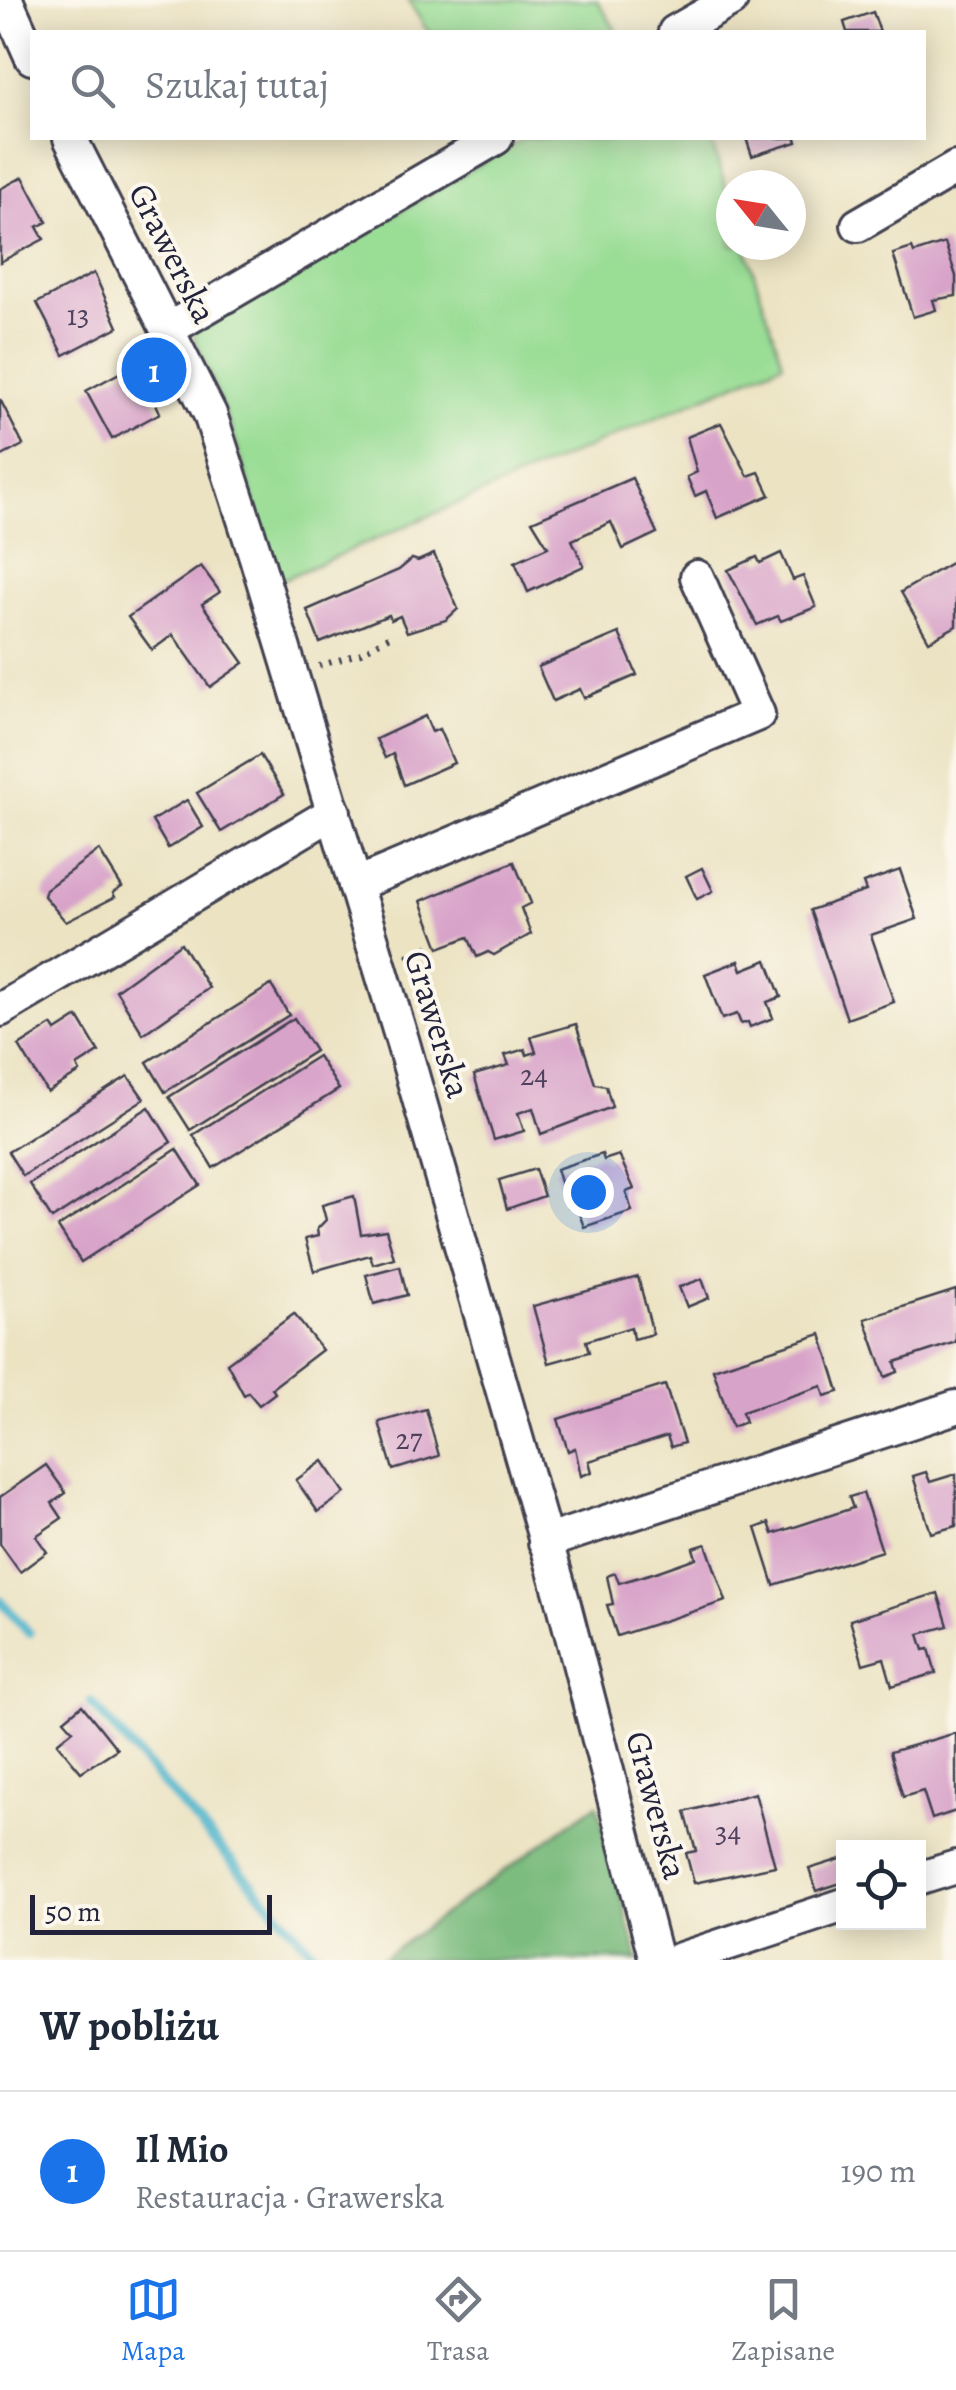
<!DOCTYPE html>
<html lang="pl">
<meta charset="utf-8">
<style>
body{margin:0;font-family:Alegreya,serif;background:#f6f6f7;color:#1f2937}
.controls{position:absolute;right:30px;bottom:30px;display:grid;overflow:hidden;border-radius:0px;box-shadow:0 5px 25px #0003}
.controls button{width:90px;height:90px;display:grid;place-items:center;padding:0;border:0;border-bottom:2px solid #e0e1e3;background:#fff;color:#1f2937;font:50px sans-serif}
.compass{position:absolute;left:716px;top:170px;width:90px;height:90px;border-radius:50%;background:#fff;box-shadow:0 5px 25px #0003;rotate:300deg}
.scale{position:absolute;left:30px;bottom:25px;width:242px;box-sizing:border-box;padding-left:10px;border:5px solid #22223b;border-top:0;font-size:28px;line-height:35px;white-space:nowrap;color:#22223b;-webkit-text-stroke:8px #fbf7ec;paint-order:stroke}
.you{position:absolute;left:588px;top:1192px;width:35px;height:35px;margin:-25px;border:8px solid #fff;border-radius:50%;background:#1a73e8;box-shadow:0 0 0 15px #1a73e833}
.badge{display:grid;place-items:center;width:65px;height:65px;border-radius:50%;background:#1a73e8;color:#fff;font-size:32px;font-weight:700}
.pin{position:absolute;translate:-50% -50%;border:5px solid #fff;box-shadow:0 2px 10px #0006}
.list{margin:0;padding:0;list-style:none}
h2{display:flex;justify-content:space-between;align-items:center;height:130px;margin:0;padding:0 40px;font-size:42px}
h2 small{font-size:32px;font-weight:400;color:#747a83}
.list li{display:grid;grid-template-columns:65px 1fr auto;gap:30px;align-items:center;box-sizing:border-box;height:160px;padding:0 40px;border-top:2px solid #e0e1e3}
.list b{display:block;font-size:38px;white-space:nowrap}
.list p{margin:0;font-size:32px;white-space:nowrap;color:#747a83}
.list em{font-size:32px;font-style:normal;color:#747a83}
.icon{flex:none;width:55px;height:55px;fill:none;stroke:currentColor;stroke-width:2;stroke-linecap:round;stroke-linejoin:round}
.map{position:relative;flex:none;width:956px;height:1960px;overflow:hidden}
.search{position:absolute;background:#fff;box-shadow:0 5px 25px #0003;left:30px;right:30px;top:30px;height:110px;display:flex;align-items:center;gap:25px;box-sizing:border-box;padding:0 35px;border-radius:0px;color:#747a83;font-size:38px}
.sheet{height:290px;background:#fff}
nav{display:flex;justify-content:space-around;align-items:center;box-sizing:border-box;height:140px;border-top:2px solid #e0e1e3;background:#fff;font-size:28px;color:#747a83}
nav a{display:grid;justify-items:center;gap:5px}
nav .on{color:#1a73e8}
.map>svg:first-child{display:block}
</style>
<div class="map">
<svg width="956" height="1960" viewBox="0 0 956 1960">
<rect width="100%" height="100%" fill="#fbf7ec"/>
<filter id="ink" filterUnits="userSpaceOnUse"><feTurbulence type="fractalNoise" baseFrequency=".01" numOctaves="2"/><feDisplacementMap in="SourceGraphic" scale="20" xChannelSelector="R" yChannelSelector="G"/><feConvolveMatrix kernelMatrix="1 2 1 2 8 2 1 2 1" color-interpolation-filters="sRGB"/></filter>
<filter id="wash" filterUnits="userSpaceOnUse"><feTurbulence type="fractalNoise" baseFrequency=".0048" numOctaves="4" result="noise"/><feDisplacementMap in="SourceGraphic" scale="40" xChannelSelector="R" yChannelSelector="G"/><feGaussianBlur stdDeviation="2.25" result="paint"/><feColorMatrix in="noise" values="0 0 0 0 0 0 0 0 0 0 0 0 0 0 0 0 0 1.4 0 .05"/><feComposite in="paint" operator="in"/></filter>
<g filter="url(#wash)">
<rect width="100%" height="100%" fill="#ece3c3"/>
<g fill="#9add95" stroke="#5e8068" stroke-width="2.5">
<polygon points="408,0 597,0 617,32 428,32"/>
<polygon points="525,138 710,138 731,203 731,245 745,245 783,363 279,581 233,433 193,333"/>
</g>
<polygon fill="#7bbc7e" stroke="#4e6f5c" stroke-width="2.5" points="597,1804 638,1960 380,1960"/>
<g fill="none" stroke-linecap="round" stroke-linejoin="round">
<g stroke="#4bb3ca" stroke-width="10">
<polyline points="0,1600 29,1633"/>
<polyline points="91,1703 320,1960"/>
</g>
</g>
<g id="blocks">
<g fill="#d8a3c9">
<polygon points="873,12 880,32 847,32 844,22"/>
<polygon points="746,138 796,138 797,142 752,156"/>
<polygon points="23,177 47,222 37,227 44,239 0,262 0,189"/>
<polygon points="945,243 956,276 956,296 933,300 936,310 913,317 893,254 912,248 914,253"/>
<polygon points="94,273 118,327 64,355 37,303"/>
<polygon points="138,363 160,413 112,439 86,391"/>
<polygon points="0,399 23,445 0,457"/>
<polygon points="721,423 748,476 759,472 770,495 717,518 706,491 695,496 687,477 697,472 687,437"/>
<polygon points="632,478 657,533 623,549 611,522 572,540 584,566 528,592 515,562 548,547 532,521"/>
<polygon points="781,553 793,580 803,576 816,607 781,621 778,616 757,625 728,570 757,557 760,563"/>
<polygon points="434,554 458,609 446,620 407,632 400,616 391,620 389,615 320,643 307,610 399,570 412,559 418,561"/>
<polygon points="956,560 956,626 929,641 901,592"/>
<polygon points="201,566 220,592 202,604 244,663 210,687 173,635 152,650 128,617"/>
<polygon points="619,633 637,675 584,698 580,689 553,701 538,667"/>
<polygon points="425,716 432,732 439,729 454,763 404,785 393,754 385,758 376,739"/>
<polygon points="260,755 284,794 221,832 197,793"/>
<polygon points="187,800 203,827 168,848 152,821"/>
<polygon points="99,850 122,887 113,893 115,897 66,922 44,896 46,889"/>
<polygon points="514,862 531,903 521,908 531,934 494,955 488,952 477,957 468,937 439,948 421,901"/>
<polygon points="702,868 713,891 697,899 686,876"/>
<polygon points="900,870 917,919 871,935 894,1002 847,1019 810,910 866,891 863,883"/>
<polygon points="181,943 209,988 143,1034 116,990"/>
<polygon points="767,960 781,997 767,1002 773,1018 750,1027 748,1022 741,1024 737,1014 722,1019 705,974 739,961 742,970"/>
<polygon points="271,985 289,1015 165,1092 147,1062"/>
<polygon points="78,1017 99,1052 77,1066 80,1072 47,1092 19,1046 52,1025 56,1031"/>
<polygon points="294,1018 315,1051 190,1130 169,1097"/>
<polygon points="576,1024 595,1084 606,1086 612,1107 541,1134 533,1108 518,1113 524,1131 494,1140 474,1075 509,1065 505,1055 525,1049 527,1055 536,1052 531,1037"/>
<polygon points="318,1056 339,1089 213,1168 193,1135"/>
<polygon points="128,1076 144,1099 23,1176 8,1152"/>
<polygon points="149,1107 171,1142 52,1219 30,1184"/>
<polygon points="177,1149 200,1185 81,1262 58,1227"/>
<polygon points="602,1154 604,1160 619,1155 634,1189 626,1192 632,1211 584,1227 576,1205 568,1208 556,1169"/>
<polygon points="535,1169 544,1196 507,1209 499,1180"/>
<polygon points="354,1196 361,1234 386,1230 394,1258 373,1264 370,1255 314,1271 305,1239 318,1236 317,1229 326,1220 322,1205"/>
<polygon points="400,1266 407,1295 374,1304 366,1275"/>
<polygon points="638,1277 653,1334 633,1339 631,1327 586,1341 589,1352 549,1363 533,1306"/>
<polygon points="702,1279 709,1298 687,1307 679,1287"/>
<polygon points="956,1290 956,1342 895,1362 898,1372 885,1377 865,1319"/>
<polygon points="294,1314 322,1350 272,1388 275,1393 259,1405 248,1392 244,1395 227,1363"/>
<polygon points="821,1334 839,1392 825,1396 822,1386 742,1412 745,1422 732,1427 713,1369"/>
<polygon points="665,1385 684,1443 671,1447 667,1436 589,1461 592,1472 581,1476 575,1448 568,1451 558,1419"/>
<polygon points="426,1409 439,1456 393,1470 379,1422"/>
<polygon points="323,1461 345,1493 318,1512 296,1480"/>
<polygon points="46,1465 66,1493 52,1503 62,1518 36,1536 47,1552 20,1572 0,1544 0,1497"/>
<polygon points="926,1472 930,1482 956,1474 956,1526 931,1533 913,1476"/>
<polygon points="863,1493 882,1551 774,1585 756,1528 769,1523 773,1534 853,1508 849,1497"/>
<polygon points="706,1544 726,1601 617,1636 607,1605 613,1604 607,1576 615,1573 619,1583 656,1572 696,1558 693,1548"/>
<polygon points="938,1593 948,1626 919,1634 924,1650 929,1649 936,1673 892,1686 884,1658 863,1664 850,1620"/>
<polygon points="82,1705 117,1749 81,1772 57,1743 73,1730 64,1720"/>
<polygon points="956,1733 956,1811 932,1819 923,1791 903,1797 890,1752"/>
<polygon points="755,1793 775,1866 694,1883 686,1853 696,1851 685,1812"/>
<polygon points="844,1858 844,1882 816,1891 809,1869"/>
</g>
</g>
</g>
<g filter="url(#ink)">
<use href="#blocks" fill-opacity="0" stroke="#403f4f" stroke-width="2.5"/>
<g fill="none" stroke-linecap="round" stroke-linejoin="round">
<defs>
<g id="minor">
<polyline points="6,0 32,58"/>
<polyline points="675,32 731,0"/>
<polyline points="70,138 210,414 256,557 403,1043 563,1601 656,1960"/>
<polyline points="858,225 956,168"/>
<polyline points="167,330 496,138"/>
<polyline points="355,885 758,714 697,577"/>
<polyline points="0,1010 334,812"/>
<polyline points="545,1542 956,1407"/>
<polyline points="918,1879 956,1867"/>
<polyline points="678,1960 844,1905"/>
</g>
</defs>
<use href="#minor" stroke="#403f4f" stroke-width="38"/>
<g stroke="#403f4f" stroke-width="6" stroke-dasharray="2.5 8" stroke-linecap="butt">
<polyline points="319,666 361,653 395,633"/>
<polyline points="407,956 433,945"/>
</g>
<use href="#minor" stroke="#fff" stroke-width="32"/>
</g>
</g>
<g text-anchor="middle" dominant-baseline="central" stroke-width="8" stroke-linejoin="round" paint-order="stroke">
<g font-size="30" fill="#50425e">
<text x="78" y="315">13</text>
<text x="534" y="1075">24</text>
<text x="409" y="1439">27</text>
<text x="728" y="1832">34</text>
</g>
<g font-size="35" fill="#22223b" stroke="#fbf7ec">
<text transform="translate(173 253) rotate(63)">Grawerska</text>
<text transform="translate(438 1024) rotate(73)">Grawerska</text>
<text transform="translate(657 1805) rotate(75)">Grawerska</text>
</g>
</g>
</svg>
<div class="controls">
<button><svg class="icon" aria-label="locate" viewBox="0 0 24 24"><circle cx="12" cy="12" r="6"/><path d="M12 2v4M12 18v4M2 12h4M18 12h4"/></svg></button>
</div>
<svg class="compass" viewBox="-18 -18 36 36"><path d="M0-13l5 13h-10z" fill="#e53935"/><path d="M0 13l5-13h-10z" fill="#747a83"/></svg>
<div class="scale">50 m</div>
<div class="you"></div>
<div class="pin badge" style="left:154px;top:370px">1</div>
<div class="search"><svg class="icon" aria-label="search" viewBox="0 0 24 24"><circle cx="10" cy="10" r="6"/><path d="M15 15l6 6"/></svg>Szukaj tutaj</div>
</div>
<section class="sheet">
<h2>W pobliżu<small></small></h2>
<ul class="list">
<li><span class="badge">1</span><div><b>Il Mio</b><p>Restauracja · Grawerska</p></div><em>190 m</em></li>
</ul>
</section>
<nav>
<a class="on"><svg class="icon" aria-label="map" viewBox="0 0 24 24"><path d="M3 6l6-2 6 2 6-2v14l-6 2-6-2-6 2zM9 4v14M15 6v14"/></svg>Mapa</a>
<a><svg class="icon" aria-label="directions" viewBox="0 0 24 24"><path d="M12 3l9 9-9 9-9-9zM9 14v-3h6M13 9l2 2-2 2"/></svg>Trasa</a>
<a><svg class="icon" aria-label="saved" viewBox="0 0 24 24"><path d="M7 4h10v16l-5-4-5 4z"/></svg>Zapisane</a>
</nav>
